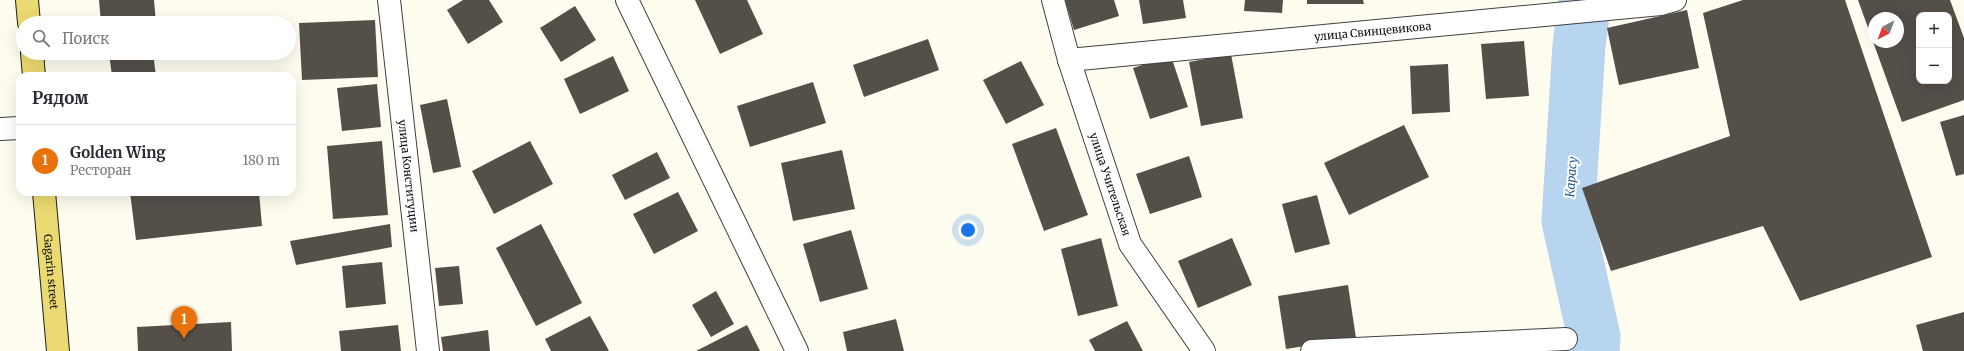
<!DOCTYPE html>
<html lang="ru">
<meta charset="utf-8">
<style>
body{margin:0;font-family:Merriweather,serif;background:#f2f2f3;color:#2b2b33}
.controls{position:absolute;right:12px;top:12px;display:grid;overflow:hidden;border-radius:8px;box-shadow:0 4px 16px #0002}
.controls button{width:36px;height:36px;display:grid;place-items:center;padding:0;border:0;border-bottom:1px solid #e1e1e2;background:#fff;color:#2b2b33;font:20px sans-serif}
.compass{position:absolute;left:1868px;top:12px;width:36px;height:36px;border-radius:50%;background:#fff;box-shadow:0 4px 16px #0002;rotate:221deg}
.you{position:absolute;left:968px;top:230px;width:14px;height:14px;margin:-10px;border:3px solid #fff;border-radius:50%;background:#1a73e8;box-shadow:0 0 0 6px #1a73e833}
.badge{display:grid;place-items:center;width:26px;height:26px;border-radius:50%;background:#b03932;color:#fff;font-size:13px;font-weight:700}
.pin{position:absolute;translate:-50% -33px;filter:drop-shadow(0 1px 2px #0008)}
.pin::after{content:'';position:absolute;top:21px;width:14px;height:12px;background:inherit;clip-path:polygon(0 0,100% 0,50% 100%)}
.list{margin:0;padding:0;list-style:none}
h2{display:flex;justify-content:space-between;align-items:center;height:52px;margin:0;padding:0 16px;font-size:17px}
h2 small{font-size:13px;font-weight:400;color:#7c7c81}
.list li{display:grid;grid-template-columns:26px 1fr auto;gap:12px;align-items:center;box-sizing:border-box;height:72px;padding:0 16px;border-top:1px solid #e1e1e2}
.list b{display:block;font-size:15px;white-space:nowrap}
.list p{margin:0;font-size:13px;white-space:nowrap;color:#7c7c81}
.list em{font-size:13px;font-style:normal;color:#7c7c81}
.icon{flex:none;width:22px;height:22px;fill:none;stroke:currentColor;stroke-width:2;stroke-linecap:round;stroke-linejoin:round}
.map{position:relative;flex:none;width:1964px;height:351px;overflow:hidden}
.search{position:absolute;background:#fff;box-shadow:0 4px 16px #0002;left:16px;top:16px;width:280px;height:44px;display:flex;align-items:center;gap:10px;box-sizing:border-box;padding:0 14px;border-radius:22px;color:#7c7c81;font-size:15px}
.panel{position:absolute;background:#fff;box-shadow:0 4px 16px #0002;left:16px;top:72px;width:280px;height:124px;border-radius:12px}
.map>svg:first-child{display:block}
</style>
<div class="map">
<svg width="1964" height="351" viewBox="0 0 1964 351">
<rect width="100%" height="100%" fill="#fdfcef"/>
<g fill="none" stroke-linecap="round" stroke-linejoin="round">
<polyline stroke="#b8d5f0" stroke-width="53" points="1585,0 1579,45 1568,221 1594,337 1593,351"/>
</g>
<g fill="#554f4a" fill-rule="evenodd">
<polygon points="99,0 154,0 156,23 101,23"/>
<polygon points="463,0 489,0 503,22 468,44 447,10"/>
<polygon points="695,0 747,0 763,34 720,54"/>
<polygon points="1065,0 1114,0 1119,16 1074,30"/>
<polygon points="1139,0 1183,0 1186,18 1143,24"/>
<polygon points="1245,0 1283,0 1282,13 1244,11"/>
<polygon points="1307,0 1363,0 1364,4 1307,4"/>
<polygon points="1743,0 1845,0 1932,257 1800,301 1763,226 1611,271 1582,188 1730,136 1703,13"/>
<path d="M1858,0H1950L1964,38V100L1902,122ZM1919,15H1949V81H1919ZM1874,18H1898V42H1874Z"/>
<polygon points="575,6 596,40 561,62 540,28"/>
<polygon points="1687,10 1699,68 1619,85 1607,28"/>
<polygon points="375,20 378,77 302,80 299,23"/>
<polygon points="928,39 939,70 864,97 853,65"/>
<polygon points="1524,41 1529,96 1486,99 1481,44"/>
<polygon points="109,53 153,53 156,76 112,76"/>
<polygon points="1231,54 1243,118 1201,126 1189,62"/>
<polygon points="613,56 629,91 580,114 564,79"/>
<polygon points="1171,56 1188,107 1150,119 1133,68"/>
<polygon points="1021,61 1044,105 1006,124 983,80"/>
<polygon points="1448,64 1450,112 1412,114 1410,66"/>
<polygon points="813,82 826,123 750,147 737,106"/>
<polygon points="377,84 381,127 342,131 337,88"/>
<polygon points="447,99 461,167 433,173 420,105"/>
<polygon points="1964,115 1964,174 1956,176 1940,122"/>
<polygon points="1404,125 1429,177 1349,215 1324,163"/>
<polygon points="1056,128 1088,215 1044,231 1012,144"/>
<polygon points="382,141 388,215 333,219 327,146"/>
<polygon points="530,141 553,184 494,214 472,171"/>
<polygon points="842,150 855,209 793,221 781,163"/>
<polygon points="657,152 670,178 625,200 612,175"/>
<polygon points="1189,156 1202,197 1150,214 1136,174"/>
<polygon points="130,192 259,192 262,226 136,240"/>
<polygon points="678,192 698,231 654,254 633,214"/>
<polygon points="1317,195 1330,244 1295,253 1282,204"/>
<polygon points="390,224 392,247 296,265 290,241"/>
<polygon points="541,224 582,303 536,326 496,248"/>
<polygon points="851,230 868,289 820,302 803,244"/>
<polygon points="1101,238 1118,306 1078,316 1061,249"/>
<polygon points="1232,238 1252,285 1198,308 1178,261"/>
<polygon points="382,262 386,304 346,308 342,266"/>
<polygon points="459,266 463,304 439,306 435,268"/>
<polygon points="1348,285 1356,338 1286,349 1278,296"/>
<polygon points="716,291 734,324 711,337 692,305"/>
<polygon points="1964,312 1964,351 1923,351 1916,325"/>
<polygon points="590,316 609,351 551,351 545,339"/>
<polygon points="896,319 904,351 847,351 843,332"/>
<polygon points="1127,321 1143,351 1095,351 1089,340"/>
<polygon points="231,322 232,351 138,351 137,327"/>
<polygon points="398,325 401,351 341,351 339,331"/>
<polygon points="747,325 760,351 696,351"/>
<polygon points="488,330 490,351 443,351 441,337"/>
</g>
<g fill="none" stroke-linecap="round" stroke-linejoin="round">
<defs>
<g id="minor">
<path id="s1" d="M389,0L428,351"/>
<polyline points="627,0 797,351"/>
<path id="s2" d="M1053,0L1069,60L1130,244L1204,351"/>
<path id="s3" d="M1069,60L1661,4L1675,0"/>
<polyline points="0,129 20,128"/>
<polyline points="1312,351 1566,339"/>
</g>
<g id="major">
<polyline points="27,0 29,23"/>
<polyline points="32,53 34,76"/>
<path id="s4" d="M44,192L58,351"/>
</g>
</defs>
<use href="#minor" stroke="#404040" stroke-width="24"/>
<use href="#major" stroke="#1e1e1e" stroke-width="24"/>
<use href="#minor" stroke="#fff" stroke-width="22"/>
<use href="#major" stroke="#ebda71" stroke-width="22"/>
</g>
<g text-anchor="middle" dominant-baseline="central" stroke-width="4" stroke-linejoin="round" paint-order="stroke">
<g font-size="11" fill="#0d0d0d" stroke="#fff">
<text stroke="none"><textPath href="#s3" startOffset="305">улица Свинцевикова</textPath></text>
<text stroke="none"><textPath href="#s1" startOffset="177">улица Конституции</textPath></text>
<text stroke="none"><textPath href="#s2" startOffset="193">улица Учительская</textPath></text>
<text stroke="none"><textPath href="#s4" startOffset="80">Gagarin street</textPath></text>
</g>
<g font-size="12" font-style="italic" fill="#225693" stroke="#fff">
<text transform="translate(1571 177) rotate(-86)">Карасу</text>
</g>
</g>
</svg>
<div class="controls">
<button>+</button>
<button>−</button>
</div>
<svg class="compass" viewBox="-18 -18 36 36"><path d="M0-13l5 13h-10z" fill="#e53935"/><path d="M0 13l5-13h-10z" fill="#7c7c81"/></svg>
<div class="you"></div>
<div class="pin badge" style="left:184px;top:339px;background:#e8710a">1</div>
<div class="search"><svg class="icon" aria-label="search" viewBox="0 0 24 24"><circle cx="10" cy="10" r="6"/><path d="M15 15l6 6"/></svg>Поиск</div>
<section class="panel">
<h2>Рядом<small></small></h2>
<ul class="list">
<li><span class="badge" style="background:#e8710a">1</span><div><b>Golden Wing</b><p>Ресторан</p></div><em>180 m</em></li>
</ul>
</section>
</div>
